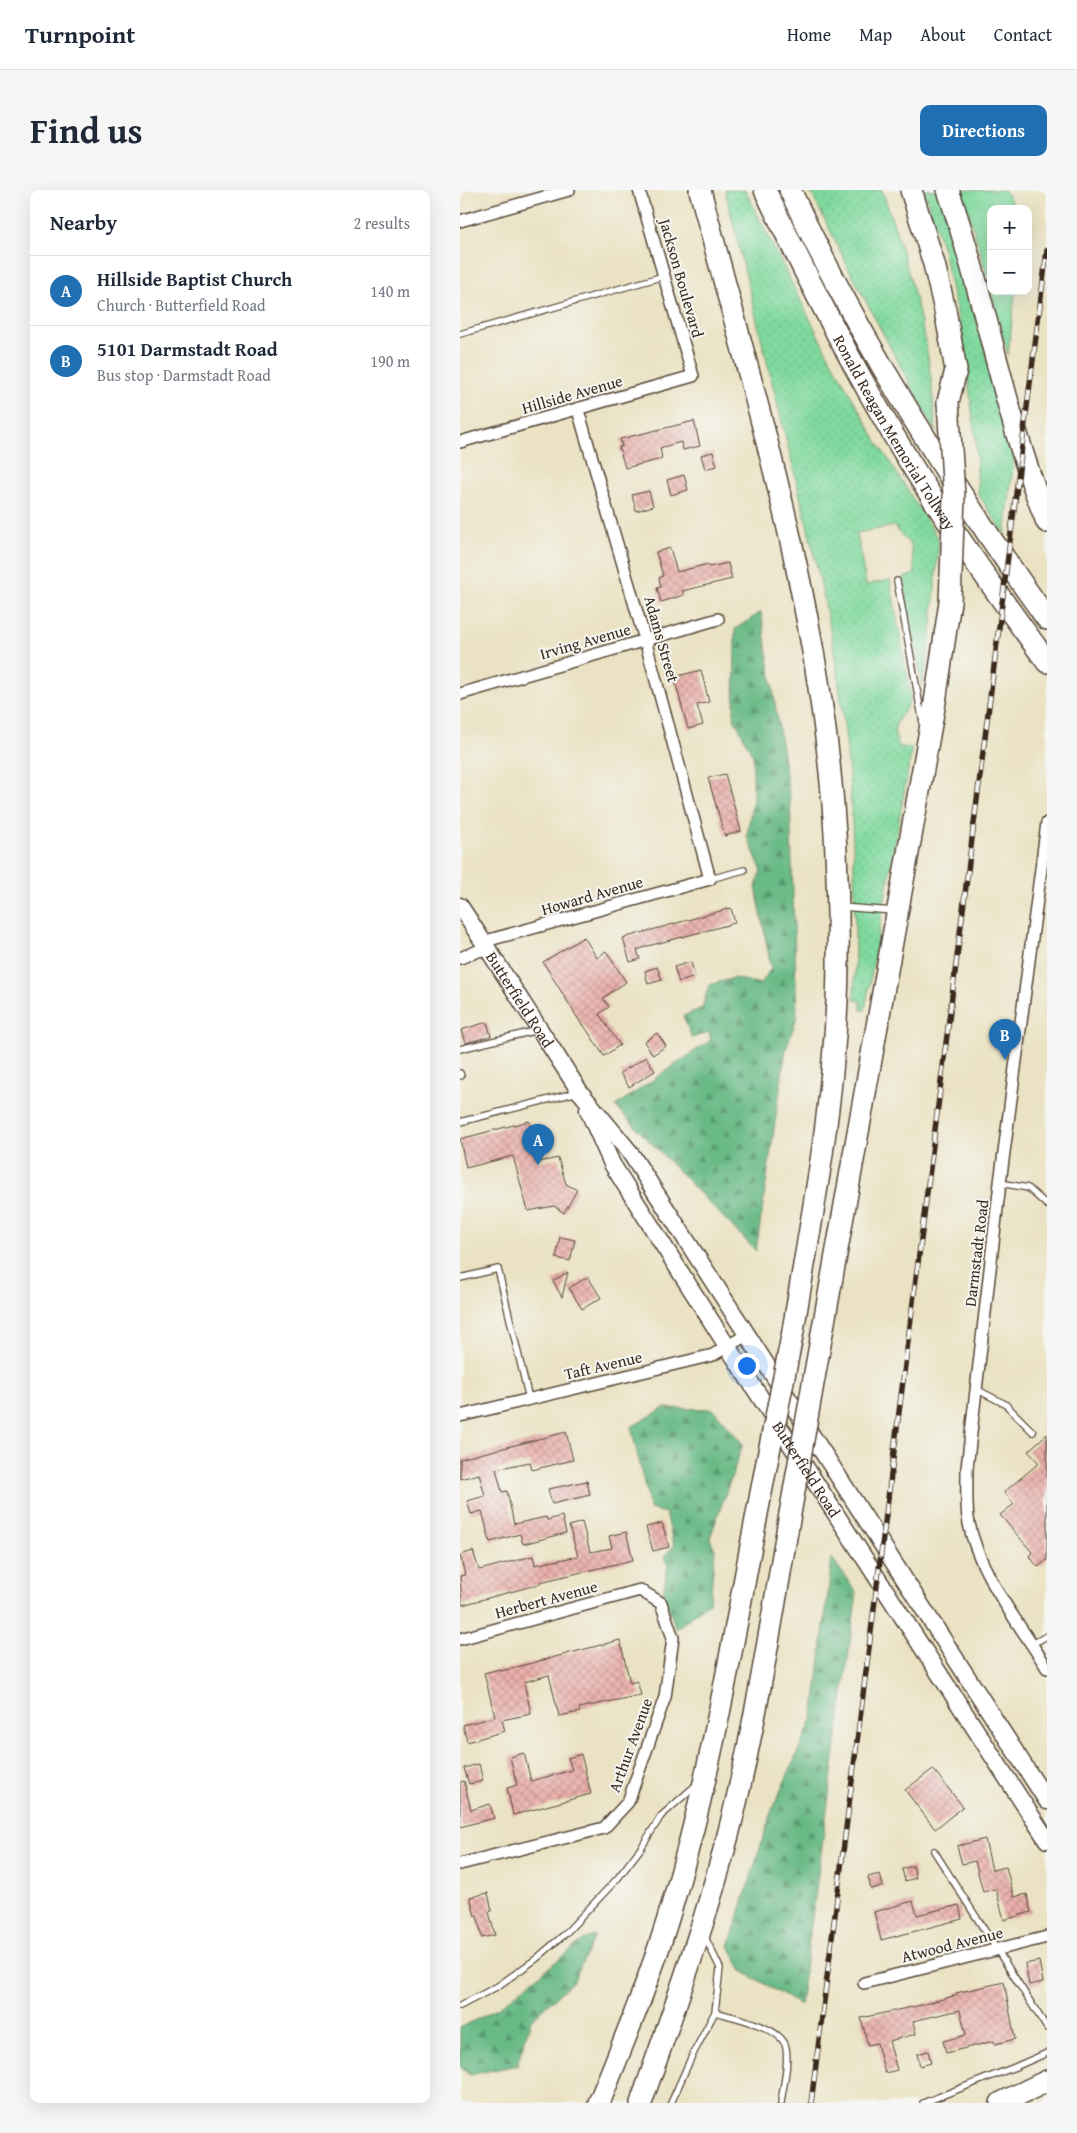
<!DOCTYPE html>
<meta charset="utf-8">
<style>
body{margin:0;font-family:"Gentium Book Plus",serif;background:#f6f6f7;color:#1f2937}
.controls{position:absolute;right:15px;top:15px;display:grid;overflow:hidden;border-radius:10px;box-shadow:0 5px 20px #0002}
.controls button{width:45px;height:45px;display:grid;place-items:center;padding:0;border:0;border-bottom:1px solid #e0e1e3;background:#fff;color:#1f2937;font:25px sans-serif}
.you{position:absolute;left:286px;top:1175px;width:18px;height:18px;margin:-12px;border:4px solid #fff;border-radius:50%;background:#1a73e8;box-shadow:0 0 0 8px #1a73e833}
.badge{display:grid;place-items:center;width:32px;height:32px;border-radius:50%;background:#1f6fb2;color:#fff;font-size:16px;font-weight:700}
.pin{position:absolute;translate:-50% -41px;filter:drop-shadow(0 1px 2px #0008)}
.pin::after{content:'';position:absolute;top:26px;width:18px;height:15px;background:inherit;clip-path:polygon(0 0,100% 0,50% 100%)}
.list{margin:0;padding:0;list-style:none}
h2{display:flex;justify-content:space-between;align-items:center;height:65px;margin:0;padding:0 20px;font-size:21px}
h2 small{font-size:16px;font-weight:400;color:#747a83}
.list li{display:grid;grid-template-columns:32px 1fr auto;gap:15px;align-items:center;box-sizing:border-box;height:70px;padding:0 20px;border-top:1px solid #e0e1e3}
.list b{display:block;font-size:19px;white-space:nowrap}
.list p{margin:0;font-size:16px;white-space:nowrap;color:#747a83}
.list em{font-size:16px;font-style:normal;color:#747a83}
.map{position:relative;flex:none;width:587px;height:1913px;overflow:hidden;border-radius:10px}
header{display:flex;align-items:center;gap:30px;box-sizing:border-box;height:70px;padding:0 25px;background:#fff;border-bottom:1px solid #e0e1e3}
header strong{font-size:24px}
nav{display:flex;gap:28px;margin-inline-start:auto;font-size:18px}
.intro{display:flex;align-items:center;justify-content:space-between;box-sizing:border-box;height:120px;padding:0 30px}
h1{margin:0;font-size:35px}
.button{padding:12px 22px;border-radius:10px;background:#1f6fb2;color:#fff;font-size:18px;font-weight:700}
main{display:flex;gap:30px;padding:0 30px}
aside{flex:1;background:#fff;border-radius:10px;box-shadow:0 5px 20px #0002}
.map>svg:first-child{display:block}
</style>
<header>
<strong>Turnpoint</strong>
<nav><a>Home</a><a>Map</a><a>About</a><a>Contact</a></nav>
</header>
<div class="intro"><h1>Find us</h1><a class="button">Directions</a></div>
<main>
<aside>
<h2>Nearby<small>2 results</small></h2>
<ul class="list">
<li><span class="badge">A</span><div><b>Hillside Baptist Church</b><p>Church · Butterfield Road</p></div><em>140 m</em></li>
<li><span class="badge">B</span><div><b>5101 Darmstadt Road</b><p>Bus stop · Darmstadt Road</p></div><em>190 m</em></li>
</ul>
</aside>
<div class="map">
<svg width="587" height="1913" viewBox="0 0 587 1913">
<defs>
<pattern id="grass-dots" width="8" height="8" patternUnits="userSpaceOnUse" patternTransform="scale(1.25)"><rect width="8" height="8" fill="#80d99e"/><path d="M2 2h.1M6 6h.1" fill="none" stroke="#70ba88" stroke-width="1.8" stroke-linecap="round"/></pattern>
<pattern id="forest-firs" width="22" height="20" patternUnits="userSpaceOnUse" patternTransform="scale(1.25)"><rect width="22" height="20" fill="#68b985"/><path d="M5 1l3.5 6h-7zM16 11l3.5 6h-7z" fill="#57976c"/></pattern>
<pattern id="building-cross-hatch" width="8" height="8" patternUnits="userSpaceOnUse" patternTransform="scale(1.25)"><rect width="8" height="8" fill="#ebafaa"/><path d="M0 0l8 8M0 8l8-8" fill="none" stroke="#c08f8a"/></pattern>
</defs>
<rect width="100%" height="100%" fill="#f6f6f2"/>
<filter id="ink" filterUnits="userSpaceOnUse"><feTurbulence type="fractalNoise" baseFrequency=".02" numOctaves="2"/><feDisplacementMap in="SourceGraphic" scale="10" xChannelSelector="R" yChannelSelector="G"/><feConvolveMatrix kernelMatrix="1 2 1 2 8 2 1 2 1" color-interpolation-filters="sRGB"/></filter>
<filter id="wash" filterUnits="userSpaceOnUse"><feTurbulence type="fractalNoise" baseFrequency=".0096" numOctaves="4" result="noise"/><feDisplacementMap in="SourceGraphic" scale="20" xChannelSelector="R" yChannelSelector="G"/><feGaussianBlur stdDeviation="1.12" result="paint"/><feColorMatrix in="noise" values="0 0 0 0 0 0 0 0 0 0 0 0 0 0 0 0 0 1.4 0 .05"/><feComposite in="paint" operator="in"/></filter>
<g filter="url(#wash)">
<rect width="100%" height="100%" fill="#eae2c2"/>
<g fill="url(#grass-dots)" stroke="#5e825e">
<path d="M265,0H285L365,159L416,250L479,350L471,445L462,496L443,388L455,384L451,356L434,336L397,343L406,395L430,390L451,506C446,528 425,532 440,557L452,558L405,820H401V811L394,810C397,700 393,589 377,480C366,409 348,339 331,269C309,180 287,90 265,0Z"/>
<path d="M350,0H422C441,54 458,110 468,167C472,192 474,218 476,243L393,87Z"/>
<polygon points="464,0 478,0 488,27 554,268 545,345 518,304 516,253 503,150 483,60"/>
</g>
<g fill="url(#forest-firs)" stroke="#527252">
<polygon points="301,422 330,610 337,827 326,859 296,1061 155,916 251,850 249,842 232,848 223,826 242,818 249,795 274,788 301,794 311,778 296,697 301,679 287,646 293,607 293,566 274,528 275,439"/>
<polygon points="204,1218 253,1219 283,1254 250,1348 255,1360 250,1412 216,1439 203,1402 208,1376 204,1366 214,1356 206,1323 190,1319 171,1237"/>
<polygon points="372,1368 397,1403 340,1815 282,1781 269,1756 312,1620 353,1528"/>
<polygon points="135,1746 114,1790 71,1830 57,1875 10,1885 0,1877 0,1838 38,1818 123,1750"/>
</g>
<g fill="#80d99e" stroke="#5e825e">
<polygon points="502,0 545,0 555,19 531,19 531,99"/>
<polygon points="531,101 554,101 555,104 548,165"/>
</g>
<g id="blocks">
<g fill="url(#building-cross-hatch)">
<polygon points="234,231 240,256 223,260 221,252 200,258 202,269 165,278 159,257 162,257 160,249"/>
<polygon points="253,262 257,276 245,279 241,265"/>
<polygon points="224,285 228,300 211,305 207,290"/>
<polygon points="189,301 193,316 176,321 172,305"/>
<polygon points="210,358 217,382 248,374 249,377 268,373 272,389 222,401 224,405 201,412 197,398 201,397 199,388 203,386 196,362"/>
<polygon points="241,480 249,512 237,515 243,535 228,539 214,487"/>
<polygon points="265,584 281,641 265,646 248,588"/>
<polygon points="271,718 275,733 188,756 177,760 180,769 170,772 163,748"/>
<polygon points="124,747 137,768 146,761 166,792 143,808 149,817 139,824 160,855 144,866 123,834 122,835 83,772"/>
<polygon points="231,772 235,787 219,792 214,777"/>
<polygon points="197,777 202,790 188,794 185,781"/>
<polygon points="27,832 31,846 5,853 1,840"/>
<polygon points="197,843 206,856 193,865 184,852"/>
<polygon points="186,867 195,881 169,897 160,883"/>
<polygon points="69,931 79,972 98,968 106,994 117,1000 104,1023 94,1016 68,1021 53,966 6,978 0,949"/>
<polygon points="100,1047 115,1050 110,1071 96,1068"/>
<polygon points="108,1082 102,1107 93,1091"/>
<polygon points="128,1087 141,1108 122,1119 109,1098"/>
<polygon points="106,1242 113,1270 72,1280 70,1272 36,1279 42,1302 47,1301 54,1334 86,1327 87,1330 102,1326 106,1343 63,1354 60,1344 30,1352 22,1321 11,1324 7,1311 25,1306 19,1284 0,1289 0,1269"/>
<polygon points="587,1244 587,1370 578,1377 569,1366 572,1362 540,1325 554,1314 544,1302 579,1273 568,1261"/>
<polygon points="127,1291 130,1305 92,1314 88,1299"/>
<polygon points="122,1332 130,1362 152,1358 149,1346 166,1342 173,1370 80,1392 80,1394 2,1415 0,1386 5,1385 0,1365 13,1361 19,1380 73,1366 75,1375 118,1366 109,1336"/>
<polygon points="202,1333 209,1357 193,1361 186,1337"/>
<polygon points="160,1450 170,1493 177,1491 181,1505 119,1518 120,1522 99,1526 89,1485 64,1492 71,1524 42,1530 45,1541 7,1552 3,1535 35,1527 24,1483 40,1479 41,1481"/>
<polygon points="64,1563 71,1591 112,1580 108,1568 121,1564 131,1604 53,1625 47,1598 57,1595 50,1567"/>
<polygon points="19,1574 23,1591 9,1594 4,1578"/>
<polygon points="473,1579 503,1617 475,1639 445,1600"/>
<polygon points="4,1591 11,1620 30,1614 34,1628 0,1637 0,1592"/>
<polygon points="525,1649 532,1680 546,1677 554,1707 567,1704 571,1722 544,1730 536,1699 523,1702 515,1671 502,1674 497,1656"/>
<polygon points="453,1676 456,1688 445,1691 442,1679"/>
<polygon points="420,1684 423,1696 411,1699 408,1687"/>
<polygon points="28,1703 32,1721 29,1722 35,1745 22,1748 17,1725 15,1726 10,1707"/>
<polygon points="453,1711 457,1725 499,1715 502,1729 421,1750 414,1722"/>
<polygon points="579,1771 583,1792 569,1795 565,1774"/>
<polygon points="544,1792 555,1849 535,1854 534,1851 486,1863 483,1851 506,1845 500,1820 453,1831 456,1844 429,1851 437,1880 425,1883 417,1853 408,1855 401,1828 461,1815 497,1805 496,1803"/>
<polygon points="468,1861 471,1873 460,1876 457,1864"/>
</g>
</g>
</g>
<g filter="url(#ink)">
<use href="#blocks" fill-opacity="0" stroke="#554637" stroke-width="1"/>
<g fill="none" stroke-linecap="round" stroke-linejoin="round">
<defs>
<g id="service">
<polyline points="0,144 204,86"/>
<polyline points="437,391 463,533"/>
<polyline points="250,689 284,680"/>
<polyline points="381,717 434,721"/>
<polyline points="0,859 78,840"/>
<polyline points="0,883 1,886"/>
<polyline points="0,932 118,902"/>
<polyline points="540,993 568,998 587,1015"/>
<polyline points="0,1088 38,1079 69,1209"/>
<polyline points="516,1199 545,1214 573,1242"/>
<polyline points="572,1454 587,1446"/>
<polyline points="474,1661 587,1838"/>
<polyline points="0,1816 38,1796 76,1769 106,1743 158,1688 181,1658 201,1626 236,1595"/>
<path d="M255,1822C273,1827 323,1837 326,1858C329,1875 323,1896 321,1913"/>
<polyline points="211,1913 231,1868 255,1822 260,1778 245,1747"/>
<polyline points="463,1913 555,1877 587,1863"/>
</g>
<g id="minor">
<polyline points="0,31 109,0"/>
<polyline points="0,252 233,186 179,0"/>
<polyline points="0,504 258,429"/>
<path d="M587,633L540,993L507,1278C507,1295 506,1312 508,1328C517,1382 559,1433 587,1478"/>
<polyline points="22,752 250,689 185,450 118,220"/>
<polyline points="0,768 26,758"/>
<polyline points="0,1226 253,1165 288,1144"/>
<polyline points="0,1449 180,1400 201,1413 213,1448 205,1507 168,1612 144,1638 0,1674"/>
<polyline points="404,1793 587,1747"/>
</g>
<g id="secondary">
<path id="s1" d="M0,716L120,902L169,961L587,1611"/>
<path id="s2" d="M128,920L152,974L267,1156L587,1650"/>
</g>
<g id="motorway">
<path d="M240,0C295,211 362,423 375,643C379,714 380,788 374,858C367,953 348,1047 333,1141"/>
<path id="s3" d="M305,0C345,84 387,166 434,246C480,324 533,398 587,472"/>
<path d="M330,0C400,152 490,293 587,429"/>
<polyline points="451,0 474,74 485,120 496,180 488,212"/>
<path d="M488,0C526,109 544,225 587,332"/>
<polyline points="356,1177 475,512 490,412"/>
<path d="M139,1913C163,1853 188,1794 207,1732C257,1571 280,1402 314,1237"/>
<path d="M181,1913C215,1816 251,1718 275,1617C298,1520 313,1422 330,1324"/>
<polyline points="541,1913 587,1891"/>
</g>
</defs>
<use href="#service" stroke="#554637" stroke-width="8"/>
<use href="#minor" stroke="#554637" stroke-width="14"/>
<use href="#secondary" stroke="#554637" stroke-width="19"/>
<use href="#motorway" stroke="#554637" stroke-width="24"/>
<use href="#service" stroke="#fff" stroke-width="5.5"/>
<use href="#minor" stroke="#fff" stroke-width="11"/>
<use href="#secondary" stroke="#fff" stroke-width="16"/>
<use href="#motorway" stroke="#fff" stroke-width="21"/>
<defs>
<polyline id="rail" points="351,1913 587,60"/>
</defs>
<use href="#rail" stroke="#3b2a1e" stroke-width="5.5"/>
<use href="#rail" stroke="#f6f6f2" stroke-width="4" stroke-dasharray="11" stroke-linecap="butt"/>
<defs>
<g id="motorway-bridge">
<polyline points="488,212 494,306 490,412"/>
<polyline points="314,1237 333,1141"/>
<polyline points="330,1324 356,1177"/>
</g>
</defs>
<use href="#motorway-bridge" stroke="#554637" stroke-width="24" stroke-linecap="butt"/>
<use href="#motorway-bridge" stroke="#fff" stroke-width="21"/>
</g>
</g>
<g text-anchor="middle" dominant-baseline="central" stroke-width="4" stroke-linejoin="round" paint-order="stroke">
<g font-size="16" fill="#3b2a1e" stroke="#f6f6f2">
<text transform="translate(222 88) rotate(74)">Jackson Boulevard</text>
<text transform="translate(112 204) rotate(-16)">Hillside Avenue</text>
<text stroke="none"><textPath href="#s3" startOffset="275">Ronald Reagan Memorial Tollway</textPath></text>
<text transform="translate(202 449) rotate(74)">Adams Street</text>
<text transform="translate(125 451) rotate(-16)">Irving Avenue</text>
<text transform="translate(132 705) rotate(-16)">Howard Avenue</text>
<text stroke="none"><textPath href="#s1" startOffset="111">Butterfield Road</textPath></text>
<text transform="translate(516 1063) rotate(-83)">Darmstadt Road</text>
<text transform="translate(143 1175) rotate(-13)">Taft Avenue</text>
<text stroke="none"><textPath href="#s2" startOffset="421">Butterfield Road</textPath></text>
<text transform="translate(86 1409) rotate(-15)">Herbert Avenue</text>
<text transform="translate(170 1555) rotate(-70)">Arthur Avenue</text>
<text transform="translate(492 1754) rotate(-14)">Atwood Avenue</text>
</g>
</g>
</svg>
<div class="controls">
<button>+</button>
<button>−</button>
</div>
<div class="you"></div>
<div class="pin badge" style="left:78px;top:975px">A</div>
<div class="pin badge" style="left:545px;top:870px">B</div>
</div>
</main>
